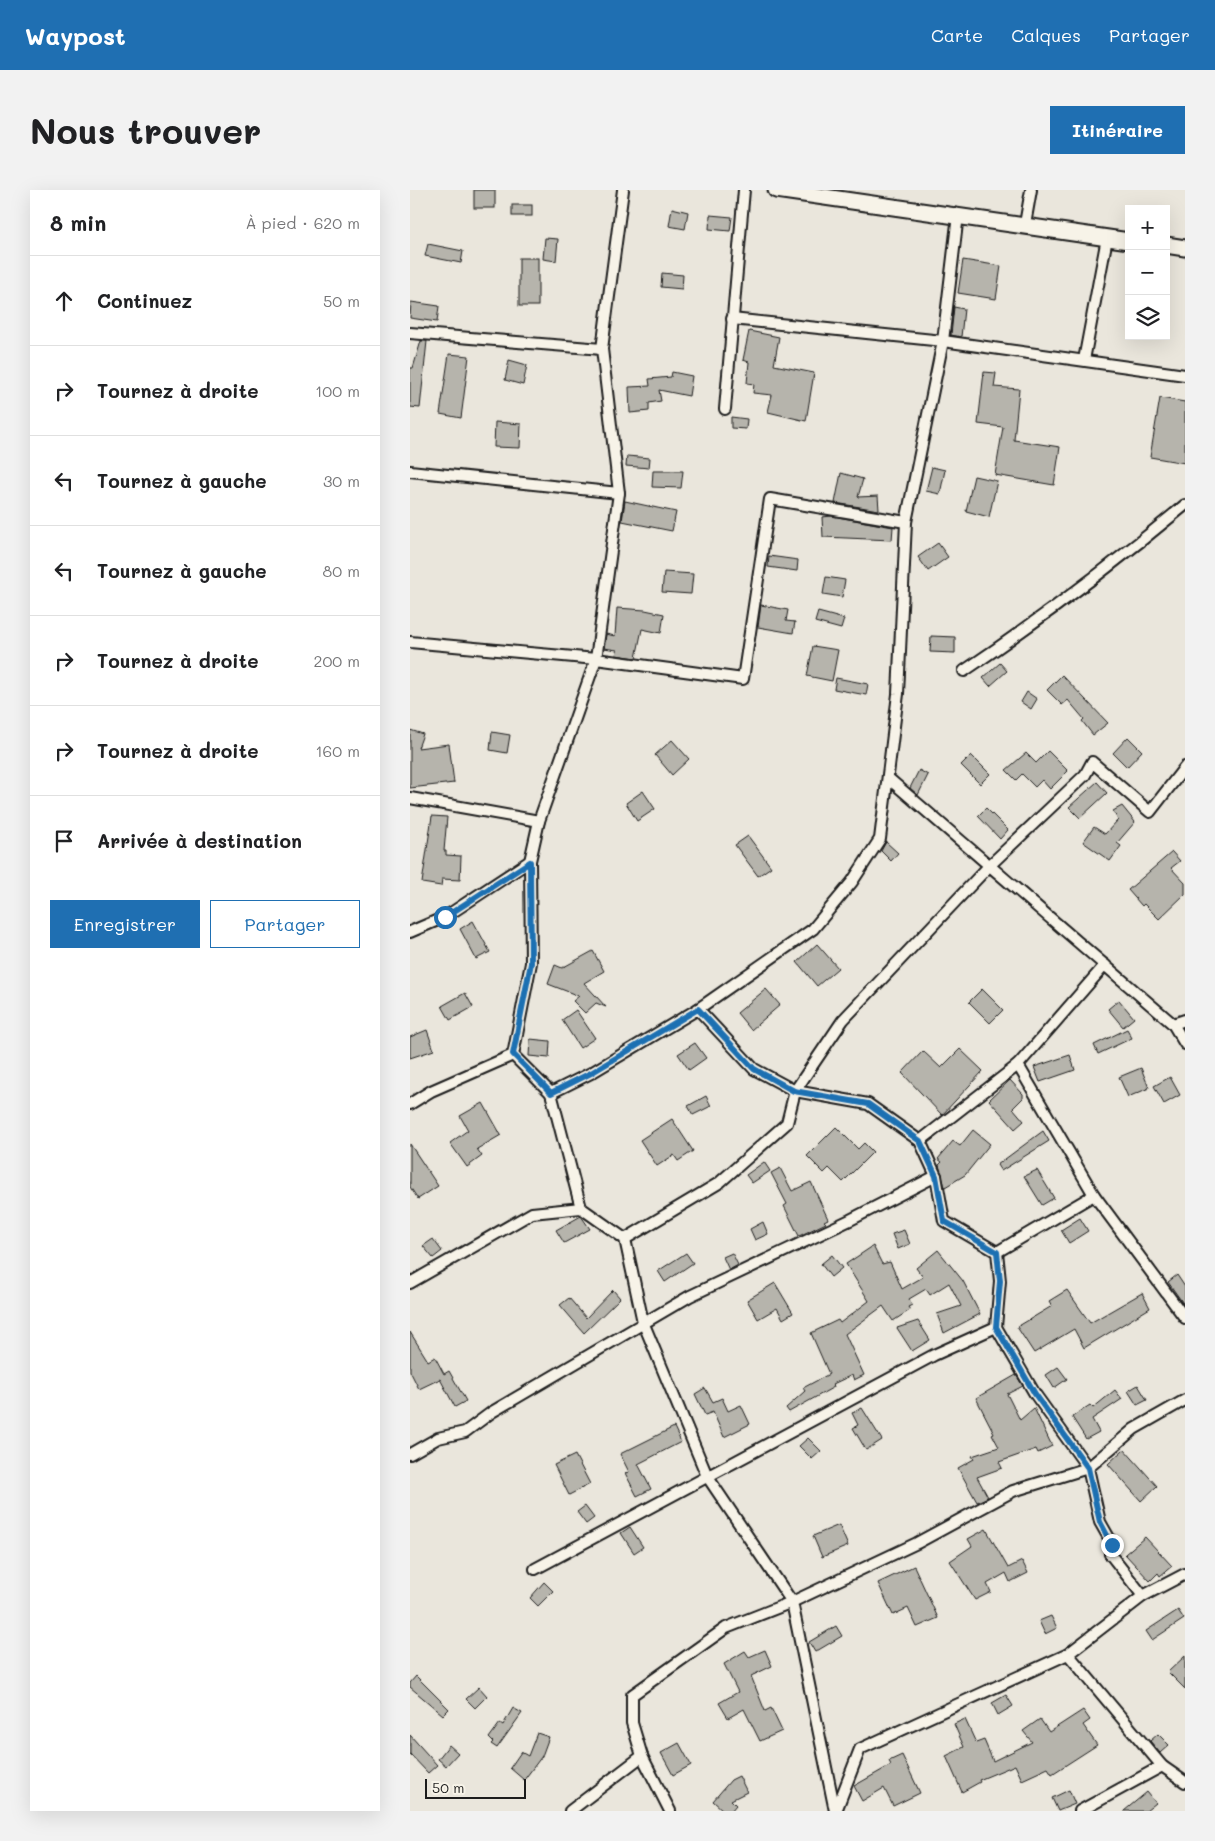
<!DOCTYPE html>
<html lang="fr">
<meta charset="utf-8">
<style>
body{margin:0;font-family:Mali,sans-serif;background:#f2f2f2;color:#202124}
.controls{position:absolute;right:15px;top:15px;display:grid;overflow:hidden;border-radius:0px;box-shadow:0 5px 20px #0002}
.controls button{width:45px;height:45px;display:grid;place-items:center;padding:0;border:0;border-bottom:1px solid #e0e0e0;background:#fff;color:#202124;font:25px sans-serif}
.scale{position:absolute;left:15px;bottom:12px;width:101px;box-sizing:border-box;padding-left:5px;border:2px solid #1c1c1c;border-top:0;font-size:14px;line-height:18px;white-space:nowrap;color:#1c1c1c;-webkit-text-stroke:4px #f7f3e8;paint-order:stroke}
.stop{position:absolute;width:15px;height:15px;margin:-11px;border:4px solid #1f6fb2;border-radius:50%;background:#fff}
.stop.end{background:#1f6fb2;border-color:#fff;box-shadow:0 1px 5px #0008}
.list{margin:0;padding:0;list-style:none}
h2{display:flex;justify-content:space-between;align-items:center;height:65px;margin:0;padding:0 20px;font-size:21px}
h2 small{font-size:16px;font-weight:400;color:#757577}
.list li{display:grid;grid-template-columns:32px 1fr auto;gap:15px;align-items:center;box-sizing:border-box;height:90px;padding:0 20px;border-top:1px solid #e0e0e0}
.list b{display:block;font-size:19px;white-space:nowrap}
.list em{font-size:16px;font-style:normal;color:#757577}
.actions{display:flex;gap:10px;padding:15px 20px}
.actions a{flex:1;padding:11px 0;border:1px solid #1f6fb2;border-radius:0px;text-align:center;font-size:18px;color:#1f6fb2}
.actions .main{background:#1f6fb2;color:#fff}
.icon{flex:none;width:28px;height:28px;fill:none;stroke:currentColor;stroke-width:2;stroke-linecap:round;stroke-linejoin:round}
.map{position:relative;flex:none;width:775px;height:1621px;overflow:hidden;border-radius:0px}
header{display:flex;align-items:center;gap:30px;box-sizing:border-box;height:70px;padding:0 25px;background:#1f6fb2;color:#fff}
header strong{font-size:24px}
nav{display:flex;gap:28px;margin-inline-start:auto;font-size:18px}
.intro{display:flex;align-items:center;justify-content:space-between;box-sizing:border-box;height:120px;padding:0 30px}
h1{margin:0;font-size:35px}
.button{padding:12px 22px;border-radius:0px;background:#1f6fb2;color:#fff;font-size:18px;font-weight:700}
main{display:flex;gap:30px;padding:0 30px}
aside{flex:1;background:#fff;border-radius:0px;box-shadow:0 5px 20px #0002}
.map>svg:first-child{display:block}
</style>
<header>
<strong>Waypost</strong>
<nav><a>Carte</a><a>Calques</a><a>Partager</a></nav>
</header>
<div class="intro"><h1>Nous trouver</h1><a class="button">Itinéraire</a></div>
<main>
<aside>
<h2>8 min<small>À pied · 620 m</small></h2>
<ul class="list">
<li><svg class="icon" aria-label="ahead" viewBox="0 0 24 24"><path d="M12 20V5M6 11l6-6 6 6"/></svg><div><b>Continuez</b></div><em>50 m</em></li>
<li><svg class="icon" aria-label="right" viewBox="0 0 24 24"><path d="M7 20v-9h11M14 6l5 5-5 5"/></svg><div><b>Tournez à droite</b></div><em>100 m</em></li>
<li><svg class="icon" aria-label="left" viewBox="0 0 24 24"><path d="M17 20v-9H6M10 6l-5 5 5 5"/></svg><div><b>Tournez à gauche</b></div><em>30 m</em></li>
<li><svg class="icon" aria-label="left" viewBox="0 0 24 24"><path d="M17 20v-9H6M10 6l-5 5 5 5"/></svg><div><b>Tournez à gauche</b></div><em>80 m</em></li>
<li><svg class="icon" aria-label="right" viewBox="0 0 24 24"><path d="M7 20v-9h11M14 6l5 5-5 5"/></svg><div><b>Tournez à droite</b></div><em>200 m</em></li>
<li><svg class="icon" aria-label="right" viewBox="0 0 24 24"><path d="M7 20v-9h11M14 6l5 5-5 5"/></svg><div><b>Tournez à droite</b></div><em>160 m</em></li>
<li><svg class="icon" aria-label="arrive" viewBox="0 0 24 24"><path d="M6 21V4h12l-3 4 3 4H6"/></svg><div><b>Arrivée à destination</b></div></li>
</ul>
<div class="actions"><a class="main">Enregistrer</a><a>Partager</a></div>
</aside>
<div class="map">
<svg width="775" height="1621" viewBox="0 0 775 1621">
<rect width="100%" height="100%" fill="#eae6dc"/>
<filter id="ink" filterUnits="userSpaceOnUse"><feTurbulence type="fractalNoise" baseFrequency=".02" numOctaves="2"/><feDisplacementMap in="SourceGraphic" scale="10" xChannelSelector="R" yChannelSelector="G"/><feConvolveMatrix kernelMatrix="1 2 1 2 8 2 1 2 1" color-interpolation-filters="sRGB"/></filter>
<g filter="url(#ink)">
<g fill="#b6b4ac" stroke="#1c1c1c">
<rect x="64" y="0" width="21" height="18"/>
<rect x="102" y="15" width="20" height="11"/>
<polygon points="262,18 278,22 275,39 259,36"/>
<polygon points="300,25 322,27 320,41 299,39"/>
<polygon points="135,48 148,49 146,71 133,69"/>
<polygon points="18,54 53,61 51,73 15,66"/>
<rect x="109" y="68" width="19" height="48"/>
<polygon points="553,70 591,76 586,109 548,103"/>
<polygon points="252,83 273,85 272,99 251,97"/>
<polygon points="1,112 29,116 27,132 0,128"/>
<polygon points="544,117 554,119 551,147 541,145"/>
<polygon points="339,141 369,147 364,175 404,183 396,231 358,222 362,205 343,203 344,194 337,193 339,172 333,170"/>
<polygon points="11,151 17,151 10,218 0,217 0,178 3,178"/>
<polygon points="39,164 59,166 51,228 30,224"/>
<polygon points="99,170 117,175 113,195 95,190"/>
<polygon points="262,182 282,186 279,206 249,200 251,211 239,213 239,221 220,223 219,197 240,196 239,189 261,187"/>
<polygon points="574,182 586,183 584,197 609,199 604,250 650,257 644,295 585,285 593,237 568,234"/>
<polygon points="750,208 775,212 775,273 740,267"/>
<polygon points="321,227 337,229 336,239 321,238"/>
<polygon points="85,232 111,234 110,258 84,257"/>
<polygon points="217,266 240,268 239,278 216,276"/>
<polygon points="522,277 535,280 530,304 516,301"/>
<polygon points="243,281 273,281 271,298 242,297"/>
<polygon points="431,283 453,289 448,307 468,306 469,320 425,313"/>
<polygon points="564,286 587,291 579,327 556,321"/>
<polygon points="215,311 266,322 262,341 212,331"/>
<polygon points="412,327 422,326 483,337 482,350 413,347"/>
<polygon points="528,353 538,367 518,381 508,367"/>
<polygon points="359,366 388,370 387,381 358,377"/>
<polygon points="254,382 283,384 281,404 252,402"/>
<polygon points="416,387 435,390 432,407 413,404"/>
<polygon points="351,415 378,420 376,431 385,432 383,443 348,437"/>
<polygon points="207,418 235,420 254,424 251,443 232,439 226,468 206,465 207,460 194,458 196,444 205,446"/>
<polygon points="408,422 434,429 431,439 405,432"/>
<polygon points="521,446 545,447 545,463 520,462"/>
<polygon points="403,456 428,460 422,491 397,486"/>
<polygon points="590,473 597,481 580,496 573,488"/>
<polygon points="652,485 698,533 683,545 672,531 674,529 658,510 652,515 637,500"/>
<polygon points="426,488 458,494 456,505 424,499"/>
<polygon points="617,502 627,509 621,519 611,512"/>
<polygon points="0,540 13,544 8,558 39,554 44,593 0,598"/>
<polygon points="82,542 100,545 97,563 80,560"/>
<polygon points="718,547 732,561 717,577 703,563"/>
<polygon points="262,550 279,569 262,585 245,565"/>
<polygon points="638,561 658,581 640,599 632,590 625,597 612,584 606,590 596,580 616,563 626,573"/>
<polygon points="561,565 580,584 570,594 551,575"/>
<polygon points="509,580 518,585 508,605 500,598"/>
<polygon points="687,592 697,603 670,628 659,617"/>
<polygon points="233,601 245,619 227,631 216,613"/>
<polygon points="712,616 725,632 707,653 711,656 700,671 673,652 684,637 695,644 708,630 703,621"/>
<polygon points="576,618 598,640 590,649 568,626"/>
<polygon points="22,626 37,627 34,661 36,661 36,665 51,666 50,690 32,689 31,696 12,693"/>
<polygon points="338,646 361,677 348,686 325,655"/>
<polygon points="476,652 488,663 481,671 471,661"/>
<polygon points="762,662 770,671 761,678 775,693 775,704 749,729 734,714 732,716 718,700"/>
<polygon points="63,731 80,762 66,769 50,739"/>
<polygon points="407,754 428,778 407,796 387,772"/>
<polygon points="183,761 194,781 174,793 196,817 186,813 175,823 163,811 169,806 138,794 145,775 152,778"/>
<polygon points="356,799 370,815 341,840 327,823"/>
<polygon points="572,799 593,820 580,833 559,812"/>
<polygon points="55,803 63,817 40,830 32,816"/>
<polygon points="709,810 724,828 713,837 698,819"/>
<polygon points="166,820 185,848 170,858 152,830"/>
<polygon points="717,839 722,848 688,864 684,855"/>
<polygon points="17,840 24,860 0,868 0,847"/>
<polygon points="120,849 140,851 139,868 119,866"/>
<polygon points="285,853 296,868 279,880 268,864"/>
<polygon points="550,859 573,881 532,925 492,883 513,861 531,878"/>
<polygon points="660,865 665,880 630,892 624,877"/>
<polygon points="731,878 739,898 718,907 709,887"/>
<polygon points="760,887 770,905 754,914 744,896"/>
<polygon points="600,890 613,904 613,908 603,918 614,931 605,939 579,910"/>
<polygon points="296,906 301,916 283,925 278,916"/>
<polygon points="73,913 91,945 67,959 72,966 57,977 40,953 58,940 50,926"/>
<polygon points="262,929 283,961 268,971 264,965 247,976 230,950"/>
<polygon points="426,937 448,959 454,953 463,962 433,992 419,978 414,983 397,966"/>
<polygon points="563,940 580,954 555,985 535,997 529,975 532,972 528,969 543,951 550,956"/>
<polygon points="633,941 639,951 591,981 587,975"/>
<polygon points="0,954 28,996 8,1009 0,997"/>
<polygon points="354,972 360,981 342,993 336,985"/>
<polygon points="370,978 382,1001 401,992 418,1029 414,1031 416,1033 389,1046 374,1016 377,1014 361,983"/>
<polygon points="627,980 644,1008 632,1015 614,986"/>
<polygon points="171,1026 180,1039 154,1053 146,1040"/>
<polygon points="670,1028 678,1041 659,1053 651,1040"/>
<polygon points="353,1032 358,1044 345,1050 340,1039"/>
<polygon points="494,1040 500,1054 488,1059 482,1044"/>
<polygon points="23,1049 32,1061 23,1068 13,1056"/>
<polygon points="463,1056 472,1074 480,1072 492,1099 513,1087 506,1078 528,1060 553,1091 570,1124 534,1143 527,1124 551,1116 539,1093 520,1105 516,1099 499,1109 502,1115 498,1117 500,1120 483,1131 473,1116 435,1144 454,1185 444,1190 442,1185 423,1194 424,1197 379,1222 376,1218 395,1201 393,1198 419,1184 401,1143 428,1130 430,1133 459,1111 436,1074"/>
<polygon points="276,1063 283,1073 255,1092 248,1081"/>
<polygon points="322,1063 328,1075 319,1080 313,1067"/>
<polygon points="422,1065 432,1078 421,1087 411,1074"/>
<polygon points="767,1085 775,1097 775,1116 758,1092"/>
<polygon points="365,1093 383,1123 373,1129 367,1118 348,1129 337,1110"/>
<polygon points="203,1100 210,1108 174,1143 150,1115 159,1108 176,1128"/>
<polygon points="657,1100 680,1133 732,1103 740,1118 674,1158 664,1139 624,1163 607,1137 642,1116 639,1111"/>
<polygon points="508,1131 520,1150 502,1161 487,1138"/>
<polygon points="0,1142 18,1171 25,1167 34,1184 39,1181 56,1211 45,1217 30,1189 9,1199 0,1181"/>
<polygon points="648,1177 657,1189 644,1198 636,1185"/>
<polygon points="606,1185 613,1196 597,1204 610,1230 624,1218 642,1256 628,1263 626,1259 589,1272 592,1278 567,1287 578,1307 567,1312 548,1278 564,1269 562,1266 589,1257 582,1244 584,1243 566,1208"/>
<polygon points="728,1195 737,1210 727,1215 718,1201"/>
<polygon points="295,1198 303,1212 312,1208 318,1221 331,1215 340,1234 314,1247 303,1222 295,1225 285,1204"/>
<polygon points="705,1200 712,1209 682,1229 689,1242 676,1249 662,1227 680,1215 683,1218"/>
<polygon points="452,1218 472,1250 456,1260 443,1238 448,1235 442,1223"/>
<polygon points="264,1237 271,1252 228,1274 241,1299 227,1306 215,1283 219,1282 210,1264"/>
<polygon points="398,1248 411,1261 402,1269 389,1256"/>
<polygon points="714,1259 747,1296 731,1311 698,1274"/>
<polygon points="165,1265 180,1294 159,1305 144,1275"/>
<polygon points="175,1316 184,1328 176,1334 167,1322"/>
<polygon points="429,1335 438,1356 412,1367 403,1346"/>
<polygon points="220,1337 233,1357 224,1363 211,1343"/>
<polygon points="576,1339 598,1378 612,1371 618,1383 600,1392 596,1383 577,1394 581,1402 565,1410 540,1371 562,1356 558,1349"/>
<polygon points="735,1347 762,1376 750,1386 748,1383 740,1391 715,1364"/>
<polygon points="504,1376 528,1428 507,1437 498,1418 483,1425 468,1393"/>
<polygon points="134,1392 143,1401 128,1416 120,1408"/>
<polygon points="768,1420 774,1429 742,1450 736,1441"/>
<polygon points="641,1426 647,1438 635,1444 629,1431"/>
<polygon points="426,1436 432,1446 405,1462 399,1452"/>
<polygon points="355,1460 362,1476 341,1486 355,1521 361,1518 372,1541 350,1551 334,1519 318,1528 309,1513 328,1502 314,1474 335,1461 339,1467"/>
<polygon points="775,1466 775,1499 758,1482"/>
<polygon points="6,1486 39,1519 33,1525 0,1497 0,1493"/>
<polygon points="69,1497 77,1506 65,1518 56,1509"/>
<polygon points="596,1505 603,1516 588,1525 582,1513"/>
<polygon points="103,1518 112,1523 87,1558 81,1554 83,1552 79,1548 90,1533 93,1535"/>
<polygon points="673,1520 680,1530 673,1535 687,1555 642,1584 638,1578 612,1590 605,1575 569,1590 570,1592 552,1602 536,1566 554,1557 544,1534 555,1529 566,1553 574,1550 583,1571 622,1552 613,1541 630,1529 639,1542"/>
<polygon points="127,1543 139,1547 132,1566 114,1590 100,1578 111,1562 118,1566"/>
<polygon points="748,1544 759,1555 750,1563 740,1551"/>
<polygon points="0,1545 27,1575 18,1583 0,1564"/>
<polygon points="269,1553 281,1575 263,1585 251,1563"/>
<polygon points="39,1555 48,1563 36,1576 28,1569"/>
<polygon points="492,1565 510,1603 483,1616 474,1598 452,1611 444,1596 481,1575 479,1571"/>
<polygon points="329,1586 337,1602 321,1610 326,1615 321,1621 314,1621 303,1611 321,1590"/>
<polygon points="659,1600 665,1614 648,1621 642,1608"/>
<polygon points="737,1602 746,1613 736,1621 714,1621"/>
</g>
<g fill="none" stroke-linecap="round" stroke-linejoin="round">
<defs>
<g id="street">
<polyline points="615,34 621,0"/>
<polyline points="322,129 533,151 775,185"/>
<polyline points="0,143 192,159"/>
<polyline points="674,170 697,48"/>
<polyline points="315,219 334,0"/>
<polyline points="0,281 209,303"/>
<polyline points="0,452 186,469 333,489 360,309 496,332"/>
<path d="M554,481C631,429 704,374 775,315"/>
<polyline points="478,588 763,834 775,854"/>
<polyline points="0,608 129,631"/>
<polyline points="0,742 35,727 120,671"/>
<polyline points="288,819 403,739 442,692 470,649 488,504 496,332 533,151 548,25"/>
<polyline points="763,834 775,830"/>
<polyline points="103,865 141,903 181,883 288,819 344,879 385,901 458,914 510,951 526,986 534,1031 587,1062 590,1091 586,1137 625,1204 678,1278 690,1332 703,1355 700,1364 733,1406"/>
<polyline points="608,875 684,1005 775,1128"/>
<polyline points="141,903 171,1018"/>
<polyline points="0,914 21,901 103,865 121,773 120,671 129,631 186,469 209,303 192,159 213,0"/>
<polyline points="510,951 608,875 695,775"/>
<polyline points="215,1049 309,993 377,933 385,901 433,830 579,676 675,585 682,572 740,622 775,577"/>
<polyline points="587,1062 684,1005"/>
<polyline points="0,1093 122,1023 171,1018 215,1049 233,1132 297,1286 382,1412 425,1621"/>
<polyline points="0,1264 28,1248 55,1242 82,1222 280,1106 440,1030 526,986"/>
<polyline points="125,1379 524,1165 586,1137"/>
<polyline points="658,1464 752,1576 775,1592"/>
<polyline points="160,1621 232,1566"/>
<polyline points="260,1621 232,1566 222,1533 222,1505 316,1438 382,1412 507,1353 603,1301 678,1278 724,1239 775,1210"/>
<polyline points="426,1621 450,1559 658,1464 733,1406 775,1384"/>
<polyline points="670,1621 752,1576"/>
</g>
<g id="secondary">
<polyline points="366,0 719,51"/>
<polyline points="756,55 775,58"/>
</g>
</defs>
<use href="#street" stroke="#1c1c1c" stroke-width="14"/>
<use href="#secondary" stroke="#1c1c1c" stroke-width="19"/>
<use href="#street" stroke="#f7f3e8" stroke-width="10"/>
<use href="#secondary" stroke="#f7f3e8" stroke-width="15"/>
</g>
</g>
<g fill="none" stroke-linecap="round" stroke-linejoin="round" filter="url(#ink)">
<polyline stroke="#1f6fb2" stroke-width="6" points="35,727 120,672 121,773 103,864 141,903 181,883 288,819 344,879 384,901 458,914 510,951 526,986 534,1031 587,1062 590,1091 586,1137 625,1204 678,1278 690,1332 702,1355"/>
</g>
</svg>
<div class="controls">
<button>+</button>
<button>−</button>
<button><svg class="icon" aria-label="layers" viewBox="0 0 24 24"><path d="M12 4l9 5-9 5-9-5zM3 14l9 5 9-5"/></svg></button>
</div>
<div class="scale">50 m</div>
<div class="stop" style="left:35px;top:727px"></div>
<div class="stop end" style="left:702px;top:1355px"></div>
</div>
</main>
